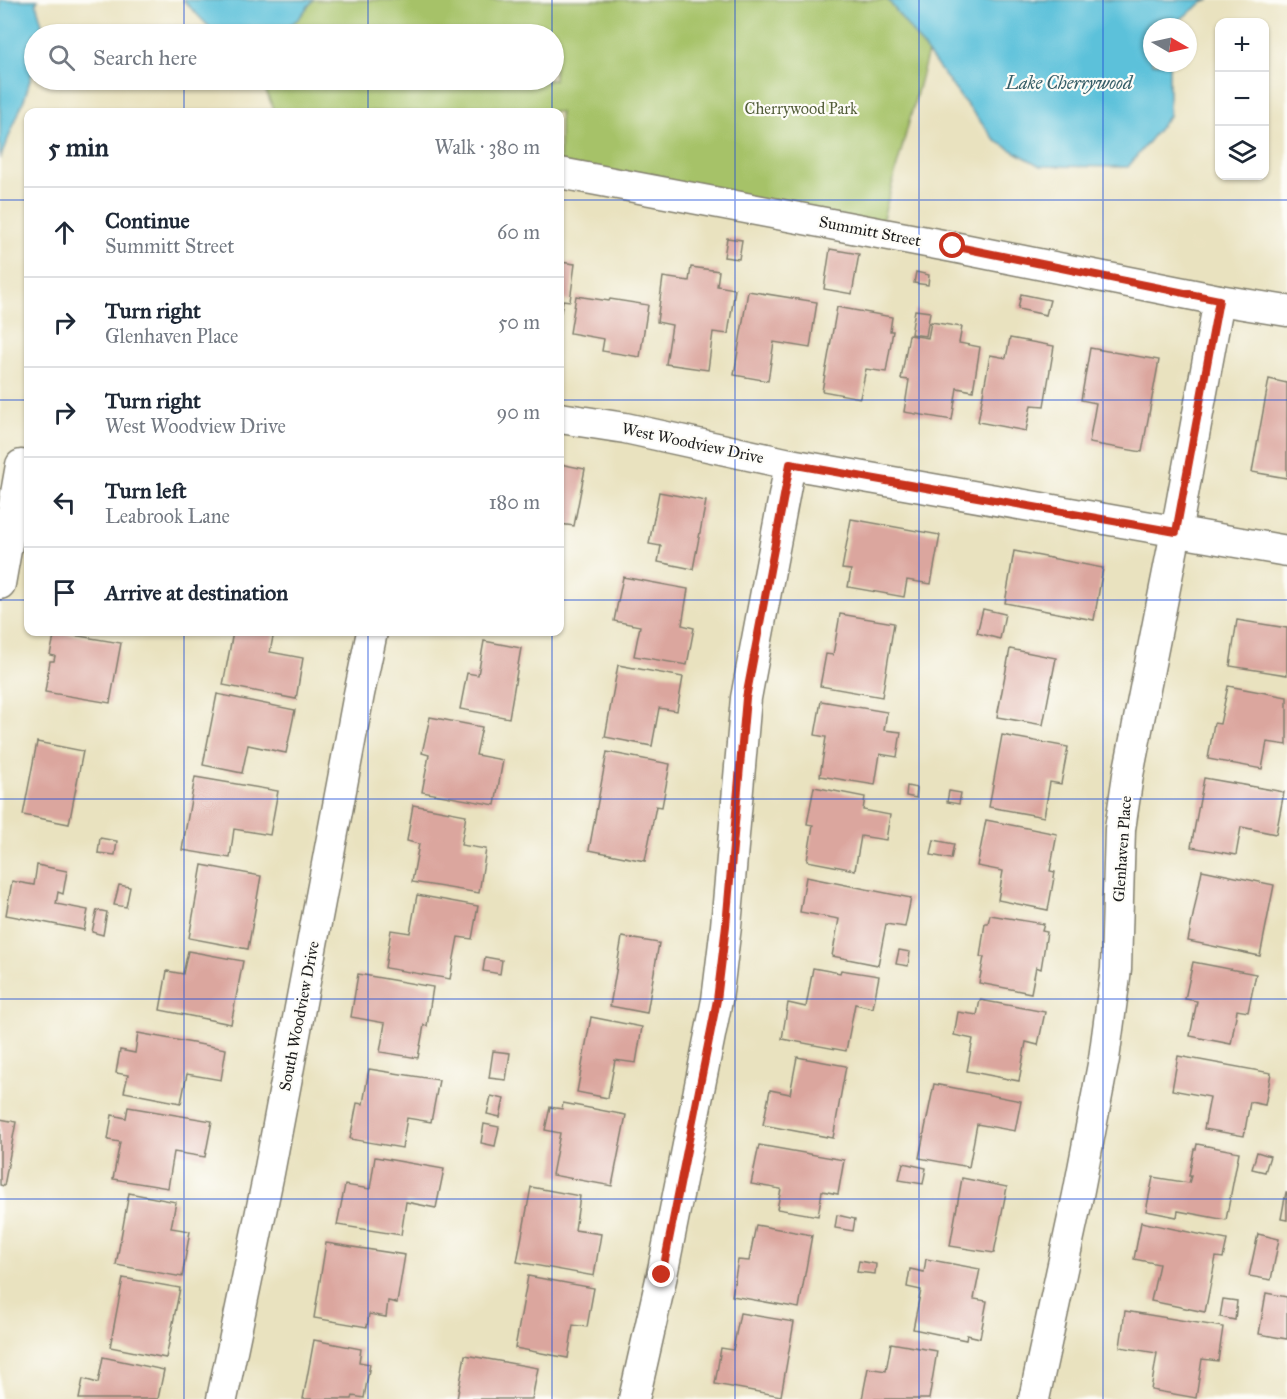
<!DOCTYPE html>
<meta charset="utf-8">
<style>
body{margin:0;font-family:"IM FELL Great Primer",serif;background:#f2f2f3;color:#1f2937}
.controls{position:absolute;right:18px;top:18px;display:grid;overflow:hidden;border-radius:12px;box-shadow:0 2px 4px #0004}
.controls button{width:54px;height:54px;display:grid;place-items:center;padding:0;border:0;border-bottom:2px solid #e0e1e3;background:#fff;color:#1f2937;font:30px sans-serif}
.compass{position:absolute;left:1143px;top:18px;width:54px;height:54px;border-radius:50%;background:#fff;box-shadow:0 2px 4px #0004;rotate:99deg}
.stop{position:absolute;width:18px;height:18px;margin:-14px;border:4px solid #c8321e;border-radius:50%;background:#fff}
.stop.end{background:#c8321e;border-color:#fff;box-shadow:0 2px 6px #0008}
.list{margin:0;padding:0;list-style:none}
h2{display:flex;justify-content:space-between;align-items:center;height:78px;margin:0;padding:0 24px;font-size:26px}
h2 small{font-size:20px;font-weight:400;color:#747a83}
.list li{display:grid;grid-template-columns:39px 1fr auto;gap:18px;align-items:center;box-sizing:border-box;height:90px;padding:0 24px;border-top:2px solid #e0e1e3}
.list b{display:block;font-size:22px;white-space:nowrap}
.list p{margin:0;font-size:20px;white-space:nowrap;color:#747a83}
.list em{font-size:20px;font-style:normal;color:#747a83}
.icon{flex:none;width:33px;height:33px;fill:none;stroke:currentColor;stroke-width:2;stroke-linecap:round;stroke-linejoin:round}
.map{position:relative;flex:none;width:1287px;height:1399px;overflow:hidden}
.search{position:absolute;background:#fff;box-shadow:0 2px 4px #0004;left:24px;top:24px;width:540px;height:66px;display:flex;align-items:center;gap:15px;box-sizing:border-box;padding:0 21px;border-radius:33px;color:#747a83;font-size:22px}
.panel{position:absolute;background:#fff;box-shadow:0 2px 4px #0004;left:24px;top:108px;width:540px;height:528px;border-radius:12px}
.map>svg:first-child{display:block}
</style>
<div class="map">
<svg width="1287" height="1399" viewBox="0 0 1287 1399">
<rect width="100%" height="100%" fill="#fdfcf7"/>
<filter id="ink" filterUnits="userSpaceOnUse"><feTurbulence type="fractalNoise" baseFrequency=".0167" numOctaves="2"/><feDisplacementMap in="SourceGraphic" scale="12" xChannelSelector="R" yChannelSelector="G"/><feConvolveMatrix kernelMatrix="1 2 1 2 8 2 1 2 1" color-interpolation-filters="sRGB"/></filter>
<filter id="wash" filterUnits="userSpaceOnUse"><feTurbulence type="fractalNoise" baseFrequency=".008" numOctaves="4" result="noise"/><feDisplacementMap in="SourceGraphic" scale="24" xChannelSelector="R" yChannelSelector="G"/><feGaussianBlur stdDeviation="1.35" result="paint"/><feColorMatrix in="noise" values="0 0 0 0 0 0 0 0 0 0 0 0 0 0 0 0 0 1.4 0 .05"/><feComposite in="paint" operator="in"/></filter>
<g filter="url(#wash)">
<rect width="100%" height="100%" fill="#e9e2bf"/>
<polygon fill="#a6c268" stroke="#616f42" stroke-width="1.5" points="313,0 888,0 928,52 879,233 560,173 560,112 275,112 261,80 554,80 554,34 279,34 299,18"/>
<g fill="#5cc1da" stroke="#3c6e7b" stroke-width="1.5">
<polygon points="0,0 38,0 36,3 42,24 40,34 34,34 34,66 25,97 0,159"/>
<polygon points="183,0 313,0 299,18 279,34 216,34"/>
<polygon points="888,0 1210,0 1202,3 1170,27 1152,27 1152,63 1169,63 1169,116 1128,167 1040,166 996,141 962,99"/>
</g>
<g id="blocks">
<g fill="#dba69e">
<polygon points="727,238 742,240 739,259 724,257"/>
<polygon points="830,249 859,254 852,294 824,289"/>
<polygon points="560,262 575,264 570,301 563,300 561,312 560,312"/>
<polygon points="691,267 719,271 717,286 735,289 728,334 713,332 708,370 666,364 672,325 657,322 663,277 689,281"/>
<polygon points="916,272 929,275 928,285 914,283"/>
<polygon points="748,291 817,302 810,348 774,342 768,381 734,375"/>
<polygon points="1021,294 1050,300 1046,315 1018,309"/>
<polygon points="576,296 609,301 610,299 648,305 640,357 602,351 604,339 570,333"/>
<polygon points="837,307 892,317 890,331 893,331 886,372 866,369 860,398 822,391"/>
<polygon points="915,310 930,312 926,336 911,334"/>
<polygon points="931,322 962,327 959,343 980,347 973,391 957,388 952,420 904,412 909,380 901,379 909,335 928,338"/>
<polygon points="1010,338 1054,346 1044,406 1031,405 1026,431 978,422 990,355 1006,358"/>
<polygon points="1090,348 1159,360 1142,452 1089,443 1096,403 1081,400"/>
<polygon points="1269,379 1287,383 1287,478 1252,472"/>
<polygon points="560,464 585,469 574,526 560,524"/>
<polygon points="659,492 706,501 693,569 658,562 661,546 649,544"/>
<polygon points="851,519 940,535 931,584 907,580 904,597 848,587 851,570 842,569"/>
<polygon points="1014,551 1103,568 1094,620 1005,603"/>
<polygon points="623,577 688,589 682,625 694,628 687,665 634,656 640,626 614,621"/>
<polygon points="983,609 1005,614 1000,639 977,633"/>
<polygon points="840,614 894,623 882,697 820,686 826,654 833,655"/>
<polygon points="1237,620 1287,628 1287,675 1230,666"/>
<polygon points="55,632 121,643 110,703 45,692 50,661 54,661 55,656 50,655"/>
<polygon points="233,632 274,632 270,652 303,658 296,699 223,685"/>
<polygon points="484,641 521,648 509,718 460,709 467,673 478,675"/>
<polygon points="1010,649 1056,658 1043,725 997,717"/>
<polygon points="618,665 683,677 677,711 659,708 652,746 605,737"/>
<polygon points="1228,686 1287,697 1287,745 1267,742 1262,769 1208,759 1214,723 1220,724"/>
<polygon points="217,694 295,710 286,753 248,745 242,773 203,765"/>
<polygon points="821,701 887,712 884,730 901,732 897,757 880,754 875,785 820,776 826,737 815,735"/>
<polygon points="430,717 482,727 476,755 503,760 495,805 422,792 429,755 422,753"/>
<polygon points="1002,735 1068,747 1061,784 1050,782 1044,817 989,807"/>
<polygon points="37,742 83,751 69,824 23,815"/>
<polygon points="607,752 670,764 662,807 656,806 645,861 589,850"/>
<polygon points="195,777 278,791 270,835 234,829 230,858 182,850"/>
<polygon points="1204,778 1284,792 1276,834 1241,827 1236,855 1191,847"/>
<polygon points="907,786 917,788 916,798 906,796"/>
<polygon points="814,787 865,797 863,810 890,815 886,840 861,836 855,870 807,861 813,825 807,824"/>
<polygon points="949,791 961,793 959,804 947,802"/>
<polygon points="413,805 466,815 461,845 486,849 479,893 412,882 419,844 407,841"/>
<polygon points="986,820 1057,834 1050,871 1055,872 1048,910 998,900 1003,871 977,866"/>
<polygon points="100,838 117,841 115,855 98,853"/>
<polygon points="934,840 954,844 951,859 931,855"/>
<polygon points="37,865 67,871 63,894 58,892 56,904 88,910 84,930 6,915 12,881 34,885"/>
<polygon points="202,865 261,876 248,949 189,938"/>
<polygon points="1202,870 1274,885 1260,956 1188,941"/>
<polygon points="806,877 911,898 905,927 886,924 878,965 832,956 839,919 800,912"/>
<polygon points="119,885 130,887 126,907 114,905"/>
<polygon points="417,895 478,906 472,939 458,937 450,979 385,968 391,930 410,933"/>
<polygon points="97,910 107,912 103,935 92,932"/>
<polygon points="990,915 1044,924 1042,931 1047,932 1041,969 1036,967 1031,993 979,983 984,957 980,957 985,923 988,923"/>
<polygon points="622,937 659,943 647,1013 610,1006"/>
<polygon points="899,950 910,952 908,966 896,964"/>
<polygon points="188,951 243,961 231,1024 160,1010 167,971 183,974"/>
<polygon points="485,957 502,960 500,974 483,971"/>
<polygon points="1193,962 1256,974 1248,1012 1237,1010 1231,1044 1190,1036 1197,1001 1185,999"/>
<polygon points="813,968 840,973 841,970 879,976 873,1008 855,1004 846,1051 782,1039 788,1003 806,1007"/>
<polygon points="358,974 433,987 427,1026 424,1025 418,1058 380,1052 385,1023 351,1017"/>
<polygon points="980,1000 1045,1012 1038,1045 1026,1042 1019,1081 967,1071 973,1039 954,1035 958,1012 977,1015"/>
<polygon points="591,1017 642,1027 636,1063 615,1060 608,1098 577,1092"/>
<polygon points="138,1033 226,1049 221,1080 187,1074 181,1103 124,1092 128,1075 116,1073 120,1050 135,1053"/>
<polygon points="493,1051 510,1053 506,1080 489,1078"/>
<polygon points="1178,1056 1271,1073 1265,1105 1250,1102 1244,1136 1204,1129 1210,1097 1172,1090"/>
<polygon points="797,1057 846,1066 833,1138 763,1125 770,1090 790,1094"/>
<polygon points="369,1069 439,1080 431,1122 407,1118 402,1148 350,1139 357,1103 363,1104"/>
<polygon points="934,1084 1021,1101 1015,1131 977,1124 969,1167 919,1158"/>
<polygon points="491,1096 504,1099 500,1117 487,1114"/>
<polygon points="563,1103 626,1115 612,1186 552,1175 560,1133 545,1130 550,1107 562,1109"/>
<polygon points="128,1107 212,1121 205,1157 174,1152 168,1188 113,1179 120,1142 108,1140 112,1115 126,1118"/>
<polygon points="0,1119 16,1122 4,1186 0,1185"/>
<polygon points="484,1124 499,1127 495,1146 481,1143"/>
<polygon points="1197,1144 1239,1152 1226,1220 1178,1211 1177,1217 1146,1211 1153,1177 1189,1183 1191,1176 1189,1176 1194,1149 1196,1149"/>
<polygon points="759,1145 844,1160 838,1194 822,1191 818,1216 777,1209 781,1189 751,1184"/>
<polygon points="1257,1152 1270,1156 1265,1172 1252,1169"/>
<polygon points="375,1157 444,1169 436,1208 406,1202 401,1235 337,1225 345,1185 370,1189"/>
<polygon points="903,1163 926,1168 923,1184 899,1180"/>
<polygon points="962,1178 1007,1187 994,1253 950,1246"/>
<polygon points="531,1187 580,1196 575,1230 601,1234 594,1276 517,1262"/>
<polygon points="1286,1192 1287,1192 1287,1220 1281,1219"/>
<polygon points="129,1193 176,1202 171,1228 190,1231 182,1277 116,1265"/>
<polygon points="837,1215 855,1219 853,1231 835,1228"/>
<polygon points="1141,1222 1227,1240 1223,1258 1216,1257 1205,1312 1151,1301 1159,1264 1134,1259"/>
<polygon points="756,1225 812,1235 799,1308 732,1296 738,1260 749,1261"/>
<polygon points="1258,1234 1279,1239 1271,1280 1249,1276"/>
<polygon points="326,1243 405,1255 397,1303 388,1301 386,1317 369,1314 367,1327 314,1318"/>
<polygon points="926,1259 980,1269 974,1299 987,1301 980,1338 967,1335 966,1340 913,1329 921,1290 907,1287 910,1269 924,1272"/>
<polygon points="859,1261 876,1264 875,1274 857,1272"/>
<polygon points="528,1276 594,1288 587,1327 573,1325 568,1358 515,1348"/>
<polygon points="123,1278 180,1288 166,1358 110,1347"/>
<polygon points="1266,1293 1287,1297 1287,1339 1259,1334"/>
<polygon points="1223,1299 1237,1301 1235,1320 1220,1317"/>
<polygon points="1125,1311 1223,1327 1218,1361 1202,1359 1196,1398 1151,1390 1157,1353 1120,1347"/>
<polygon points="740,1313 794,1322 781,1396 715,1384 721,1348 733,1350"/>
<polygon points="314,1340 361,1349 359,1362 370,1364 364,1398 353,1396 352,1399 303,1399"/>
<polygon points="891,1343 937,1351 929,1399 862,1399 868,1368 886,1371"/>
<polygon points="465,1355 538,1368 532,1399 457,1399"/>
<polygon points="103,1357 164,1370 158,1399 79,1399 83,1379 98,1383"/>
</g>
</g>
</g>
<g filter="url(#ink)">
<use href="#blocks" fill-opacity="0" stroke="#827f6e" stroke-width="1.5"/>
<g fill="none" stroke-linecap="round" stroke-linejoin="round">
<defs>
<g id="minor">
<polyline points="560,173 953,247 1219,300 1287,311"/>
<polyline points="560,418 625,428 790,464 1287,551"/>
<polyline points="0,584 21,465"/>
<polyline points="222,1399 269,1173 359,694 372,632"/>
<polyline points="634,1399 662,1275 717,1000 726,926 746,698 790,464"/>
<polyline points="1034,1399 1078,1195 1104,1059 1116,969 1120,829 1128,775 1176,532 1219,300"/>
</g>
</defs>
<use href="#minor" stroke="#827f6e" stroke-width="33"/>
<use href="#minor" stroke="#fff" stroke-width="30"/>
</g>
</g>
<g fill="none" stroke-linecap="round" stroke-linejoin="round" filter="url(#ink)">
<polyline stroke="#c8321e" stroke-width="8" points="662,1275 717,1000 726,926 746,698 790,464 1176,532 1219,300 953,246"/>
</g>
<path fill="none" stroke="#1d4ed8" stroke-width="1.5" stroke-opacity="0.55" d="M184,0V34M368,0V34M552,0V34M735,0V1399M919,0V1399M1103,0V1399M184,80V112M368,80V112M552,80V112M0,200H28M560,200H1287M0,400H28M560,400H1287M0,600H28M560,600H1287M184,632V1399M368,632V1399M552,632V1399M0,799H1287M0,999H1287M0,1199H1287"/>
<g text-anchor="middle" dominant-baseline="central" stroke-width="4.5" stroke-linejoin="round" paint-order="stroke">
<g font-size="16" fill="#535e3a" stroke="#fdfcf7">
<text x="801" y="108">Cherrywood Park</text>
</g>
<g font-size="16" fill="#1c1c1c" stroke="#fdfcf7">
<text transform="translate(870 231) rotate(11)">Summitt Street</text>
<text transform="translate(693 443) rotate(12)">West Woodview Drive</text>
<text transform="translate(1122 849) rotate(-86)">Glenhaven Place</text>
<text transform="translate(299 1016) rotate(-79)">South Woodview Drive</text>
</g>
<g font-size="18" font-style="italic" fill="#365e68" stroke="#fdfcf7">
<text x="1069" y="83">Lake Cherrywood</text>
</g>
</g>
</svg>
<div class="controls">
<button>+</button>
<button>−</button>
<button><svg class="icon" aria-label="layers" viewBox="0 0 24 24"><path d="M12 4l9 5-9 5-9-5zM3 14l9 5 9-5"/></svg></button>
</div>
<svg class="compass" viewBox="-18 -18 36 36"><path d="M0-13l5 13h-10z" fill="#e53935"/><path d="M0 13l5-13h-10z" fill="#747a83"/></svg>
<div class="stop" style="left:953px;top:246px"></div>
<div class="stop end" style="left:662px;top:1275px"></div>
<div class="search"><svg class="icon" aria-label="search" viewBox="0 0 24 24"><circle cx="10" cy="10" r="6"/><path d="M15 15l6 6"/></svg>Search here</div>
<section class="panel">
<h2>5 min<small>Walk · 380 m</small></h2>
<ul class="list">
<li><svg class="icon" aria-label="ahead" viewBox="0 0 24 24"><path d="M12 20V5M6 11l6-6 6 6"/></svg><div><b>Continue</b><p>Summitt Street</p></div><em>60 m</em></li>
<li><svg class="icon" aria-label="right" viewBox="0 0 24 24"><path d="M7 20v-9h11M14 6l5 5-5 5"/></svg><div><b>Turn right</b><p>Glenhaven Place</p></div><em>50 m</em></li>
<li><svg class="icon" aria-label="right" viewBox="0 0 24 24"><path d="M7 20v-9h11M14 6l5 5-5 5"/></svg><div><b>Turn right</b><p>West Woodview Drive</p></div><em>90 m</em></li>
<li><svg class="icon" aria-label="left" viewBox="0 0 24 24"><path d="M17 20v-9H6M10 6l-5 5 5 5"/></svg><div><b>Turn left</b><p>Leabrook Lane</p></div><em>180 m</em></li>
<li><svg class="icon" aria-label="arrive" viewBox="0 0 24 24"><path d="M6 21V4h12l-3 4 3 4H6"/></svg><div><b>Arrive at destination</b></div></li>
</ul>
</section>
</div>
